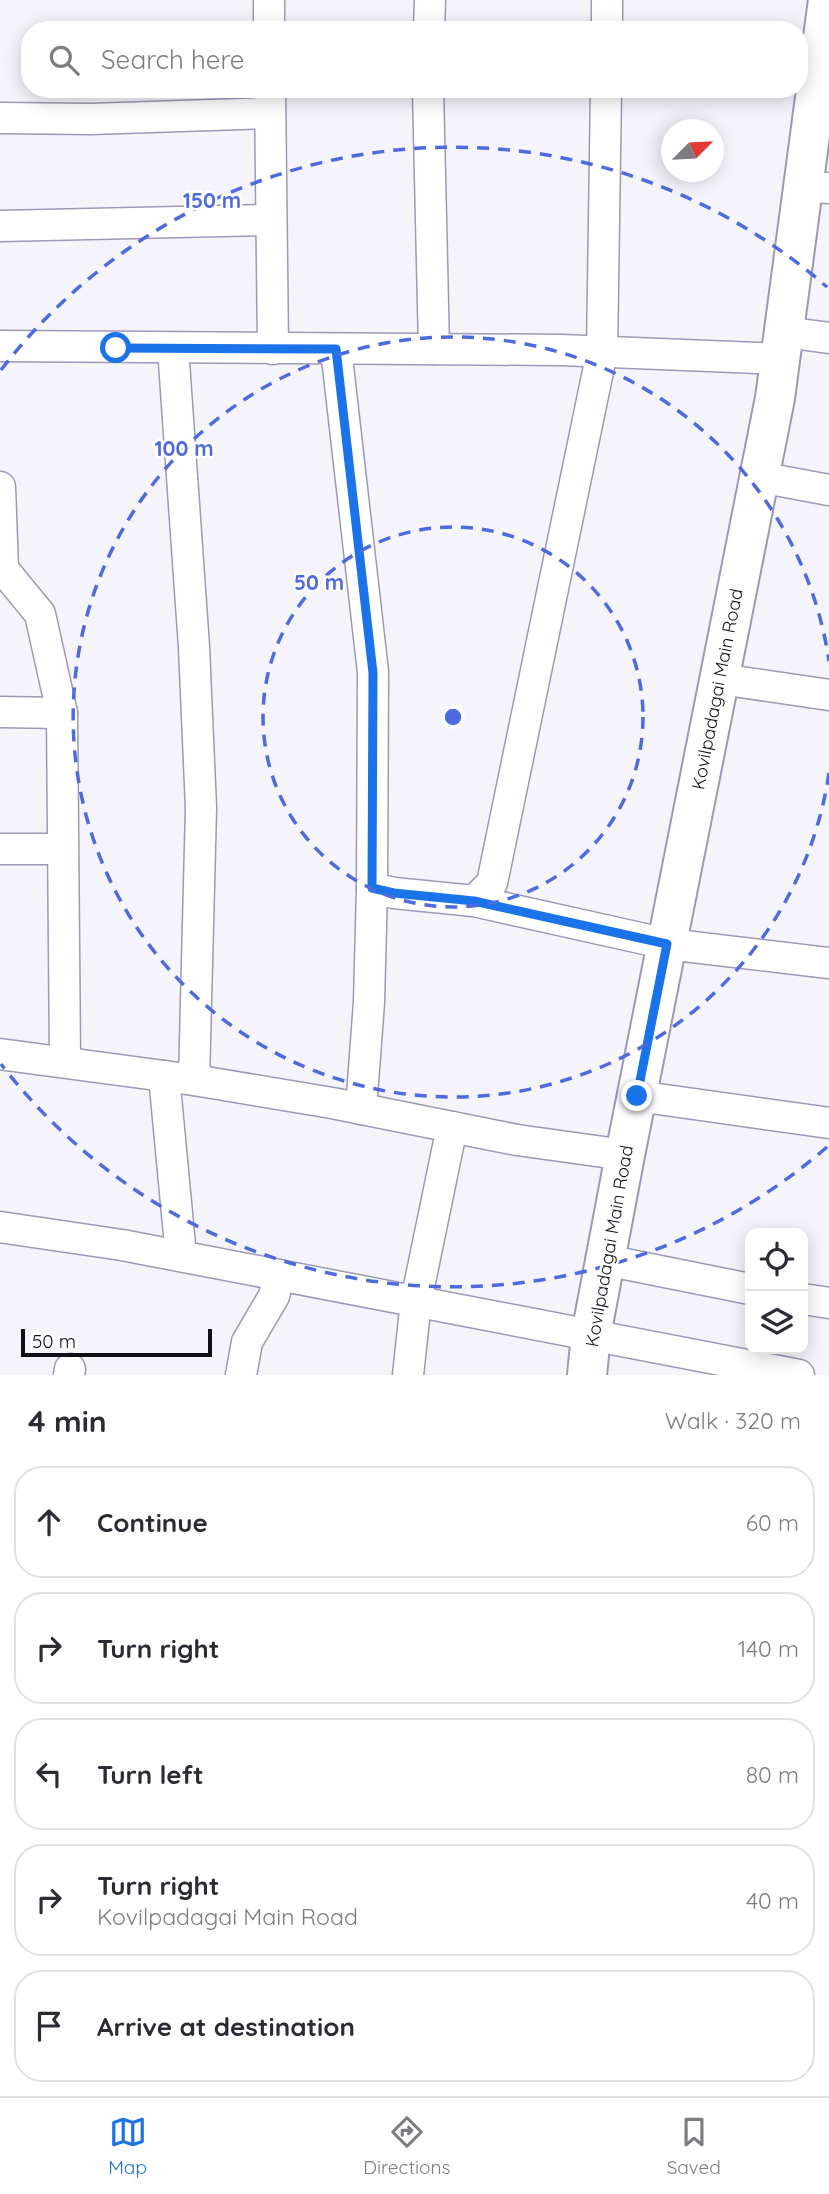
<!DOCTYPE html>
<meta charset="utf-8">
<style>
body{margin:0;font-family:Quicksand,sans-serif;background:#f2f2f3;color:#2b2b33}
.controls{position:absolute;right:21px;bottom:21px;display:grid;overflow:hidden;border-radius:14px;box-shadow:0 4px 18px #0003}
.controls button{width:63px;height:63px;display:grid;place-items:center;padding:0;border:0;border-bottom:2px solid #e1e1e2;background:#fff;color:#2b2b33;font:35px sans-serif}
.compass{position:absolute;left:661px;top:119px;width:63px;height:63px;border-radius:50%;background:#fff;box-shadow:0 4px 18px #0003;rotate:66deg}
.scale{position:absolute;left:21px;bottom:18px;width:191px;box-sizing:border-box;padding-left:7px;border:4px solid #110e1a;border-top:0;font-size:19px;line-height:24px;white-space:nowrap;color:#110e1a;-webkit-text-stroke:5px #fff;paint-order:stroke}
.stop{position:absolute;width:21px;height:21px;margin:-16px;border:5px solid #1a73e8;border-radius:50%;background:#fff}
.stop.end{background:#1a73e8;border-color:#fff;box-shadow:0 2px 7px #0008}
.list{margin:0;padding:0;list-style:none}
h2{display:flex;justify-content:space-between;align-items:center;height:91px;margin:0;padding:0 28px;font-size:30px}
h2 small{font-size:23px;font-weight:400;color:#7c7c81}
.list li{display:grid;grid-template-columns:46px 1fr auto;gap:21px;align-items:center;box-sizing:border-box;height:112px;margin:0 14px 14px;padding:0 14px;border:2px solid #e1e1e2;border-radius:28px}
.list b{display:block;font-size:26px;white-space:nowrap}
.list p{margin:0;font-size:23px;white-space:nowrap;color:#7c7c81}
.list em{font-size:23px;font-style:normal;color:#7c7c81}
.icon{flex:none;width:38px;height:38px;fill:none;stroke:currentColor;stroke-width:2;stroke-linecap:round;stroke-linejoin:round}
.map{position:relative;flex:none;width:829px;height:1375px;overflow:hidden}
.search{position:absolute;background:#fff;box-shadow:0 4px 18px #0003;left:21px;right:21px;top:21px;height:77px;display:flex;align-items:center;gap:18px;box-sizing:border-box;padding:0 24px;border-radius:28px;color:#7c7c81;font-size:26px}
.sheet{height:721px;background:#fff}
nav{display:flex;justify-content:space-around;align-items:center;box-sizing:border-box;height:98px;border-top:2px solid #e1e1e2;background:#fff;font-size:19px;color:#7c7c81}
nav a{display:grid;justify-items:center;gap:4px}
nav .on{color:#1a73e8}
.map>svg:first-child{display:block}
</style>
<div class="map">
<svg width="829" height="1375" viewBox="0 0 829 1375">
<rect width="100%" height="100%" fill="#f5f4fb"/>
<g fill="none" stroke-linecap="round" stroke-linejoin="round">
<defs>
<g id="street">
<polyline points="269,0 269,30"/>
<polyline points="429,30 430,0"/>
<polyline points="607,30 607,0"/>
<polyline points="270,89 273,349"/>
<polyline points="428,89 434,349"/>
<polyline points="0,118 91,119 270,113"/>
<polyline points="803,187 829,188"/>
<polyline points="0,226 271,220"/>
<polyline points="784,332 829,338"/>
<polyline points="0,346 561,350 780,359"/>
<polyline points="173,348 194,647 201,808 194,1080"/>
<polyline points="336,349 373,672 372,888 369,1002 361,1109"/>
<polyline points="759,477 829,490"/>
<polyline points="0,487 3,569 0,570"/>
<polyline points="3,569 40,614 62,713 65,1062"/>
<polyline points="720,679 829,695"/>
<polyline points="0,712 62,713"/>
<polyline points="0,849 62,849"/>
<polyline points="372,888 394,893 474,901 492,883 602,352 606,89"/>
<polyline points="474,901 667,944 829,963"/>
<polyline points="0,1054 194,1080 332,1103 517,1140 625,1155"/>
<polyline points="164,1076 181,1256"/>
<polyline points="637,1096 829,1123"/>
<polyline points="0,1227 122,1245 799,1375"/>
<polyline points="605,1260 750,1289"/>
<polyline points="803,1299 829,1303"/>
<polyline points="69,1375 70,1369"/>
<polyline points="241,1375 247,1342 274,1296 279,1275"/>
<polyline points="408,1375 416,1301 452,1127"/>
</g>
<polyline id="secondary" points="587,1375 591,1335 625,1155 775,398 828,0"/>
</defs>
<use href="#street" stroke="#9d98b8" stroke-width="33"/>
<use href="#secondary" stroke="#9d98b8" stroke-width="42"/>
<use href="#street" stroke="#fff" stroke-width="30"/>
<use href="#secondary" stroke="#fff" stroke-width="38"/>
</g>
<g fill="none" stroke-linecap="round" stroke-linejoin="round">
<polyline stroke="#1a73e8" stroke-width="9" points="116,348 336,349 373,673 372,888 394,893 474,901 667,944 637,1096"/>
</g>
<g fill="none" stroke="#4e6adf" stroke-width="3.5" stroke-dasharray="12 9">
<circle cx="453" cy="717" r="190"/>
<path d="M829 773A380 380 0 1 1 829 661"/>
<path d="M827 1147A570 570 0 0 1 1 1064M1 370A570 570 0 0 1 827 287"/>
</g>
<g text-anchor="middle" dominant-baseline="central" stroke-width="5" stroke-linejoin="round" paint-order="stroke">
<g font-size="18" fill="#110e1a" stroke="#fff">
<text transform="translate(717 689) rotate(-79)">Kovilpadagai Main Road</text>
<text transform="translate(609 1246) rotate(-80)">Kovilpadagai Main Road</text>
</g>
</g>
<circle cx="453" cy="717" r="10" fill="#4e6adf" stroke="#fff" stroke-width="3.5"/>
<g font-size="21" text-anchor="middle" font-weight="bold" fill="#4e6adf" stroke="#fff" stroke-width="5" stroke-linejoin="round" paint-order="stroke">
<text x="212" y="208">150 m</text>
<text x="184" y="456">100 m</text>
<text x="319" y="590">50 m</text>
</g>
</svg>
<div class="controls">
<button><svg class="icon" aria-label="locate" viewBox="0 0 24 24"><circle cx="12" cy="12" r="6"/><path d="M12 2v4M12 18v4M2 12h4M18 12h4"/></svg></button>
<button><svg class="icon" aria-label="layers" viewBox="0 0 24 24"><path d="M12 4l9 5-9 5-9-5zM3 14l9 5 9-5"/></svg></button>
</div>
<svg class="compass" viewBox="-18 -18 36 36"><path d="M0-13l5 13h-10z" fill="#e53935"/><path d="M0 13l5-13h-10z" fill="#7c7c81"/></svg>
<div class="scale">50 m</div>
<div class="stop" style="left:116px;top:348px"></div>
<div class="stop end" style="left:637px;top:1096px"></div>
<div class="search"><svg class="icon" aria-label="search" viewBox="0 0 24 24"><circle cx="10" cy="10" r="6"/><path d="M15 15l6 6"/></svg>Search here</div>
</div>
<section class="sheet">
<h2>4 min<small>Walk · 320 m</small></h2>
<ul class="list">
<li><svg class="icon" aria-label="ahead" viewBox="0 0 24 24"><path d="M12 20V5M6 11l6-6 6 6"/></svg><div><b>Continue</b></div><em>60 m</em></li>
<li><svg class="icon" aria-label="right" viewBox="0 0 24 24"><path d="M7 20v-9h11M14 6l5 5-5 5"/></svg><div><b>Turn right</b></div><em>140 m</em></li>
<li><svg class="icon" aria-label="left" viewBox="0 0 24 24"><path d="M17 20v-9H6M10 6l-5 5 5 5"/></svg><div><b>Turn left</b></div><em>80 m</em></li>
<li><svg class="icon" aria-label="right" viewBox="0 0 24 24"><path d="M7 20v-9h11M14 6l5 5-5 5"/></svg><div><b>Turn right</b><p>Kovilpadagai Main Road</p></div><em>40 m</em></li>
<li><svg class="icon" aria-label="arrive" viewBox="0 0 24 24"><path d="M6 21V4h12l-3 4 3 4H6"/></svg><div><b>Arrive at destination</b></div></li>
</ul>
</section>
<nav>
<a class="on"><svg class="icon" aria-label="map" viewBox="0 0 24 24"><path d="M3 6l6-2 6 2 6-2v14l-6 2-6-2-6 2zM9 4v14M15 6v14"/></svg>Map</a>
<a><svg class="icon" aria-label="directions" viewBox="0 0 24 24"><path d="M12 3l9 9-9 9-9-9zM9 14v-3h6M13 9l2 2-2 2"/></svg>Directions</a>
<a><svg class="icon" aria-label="saved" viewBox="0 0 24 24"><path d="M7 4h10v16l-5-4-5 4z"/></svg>Saved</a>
</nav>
